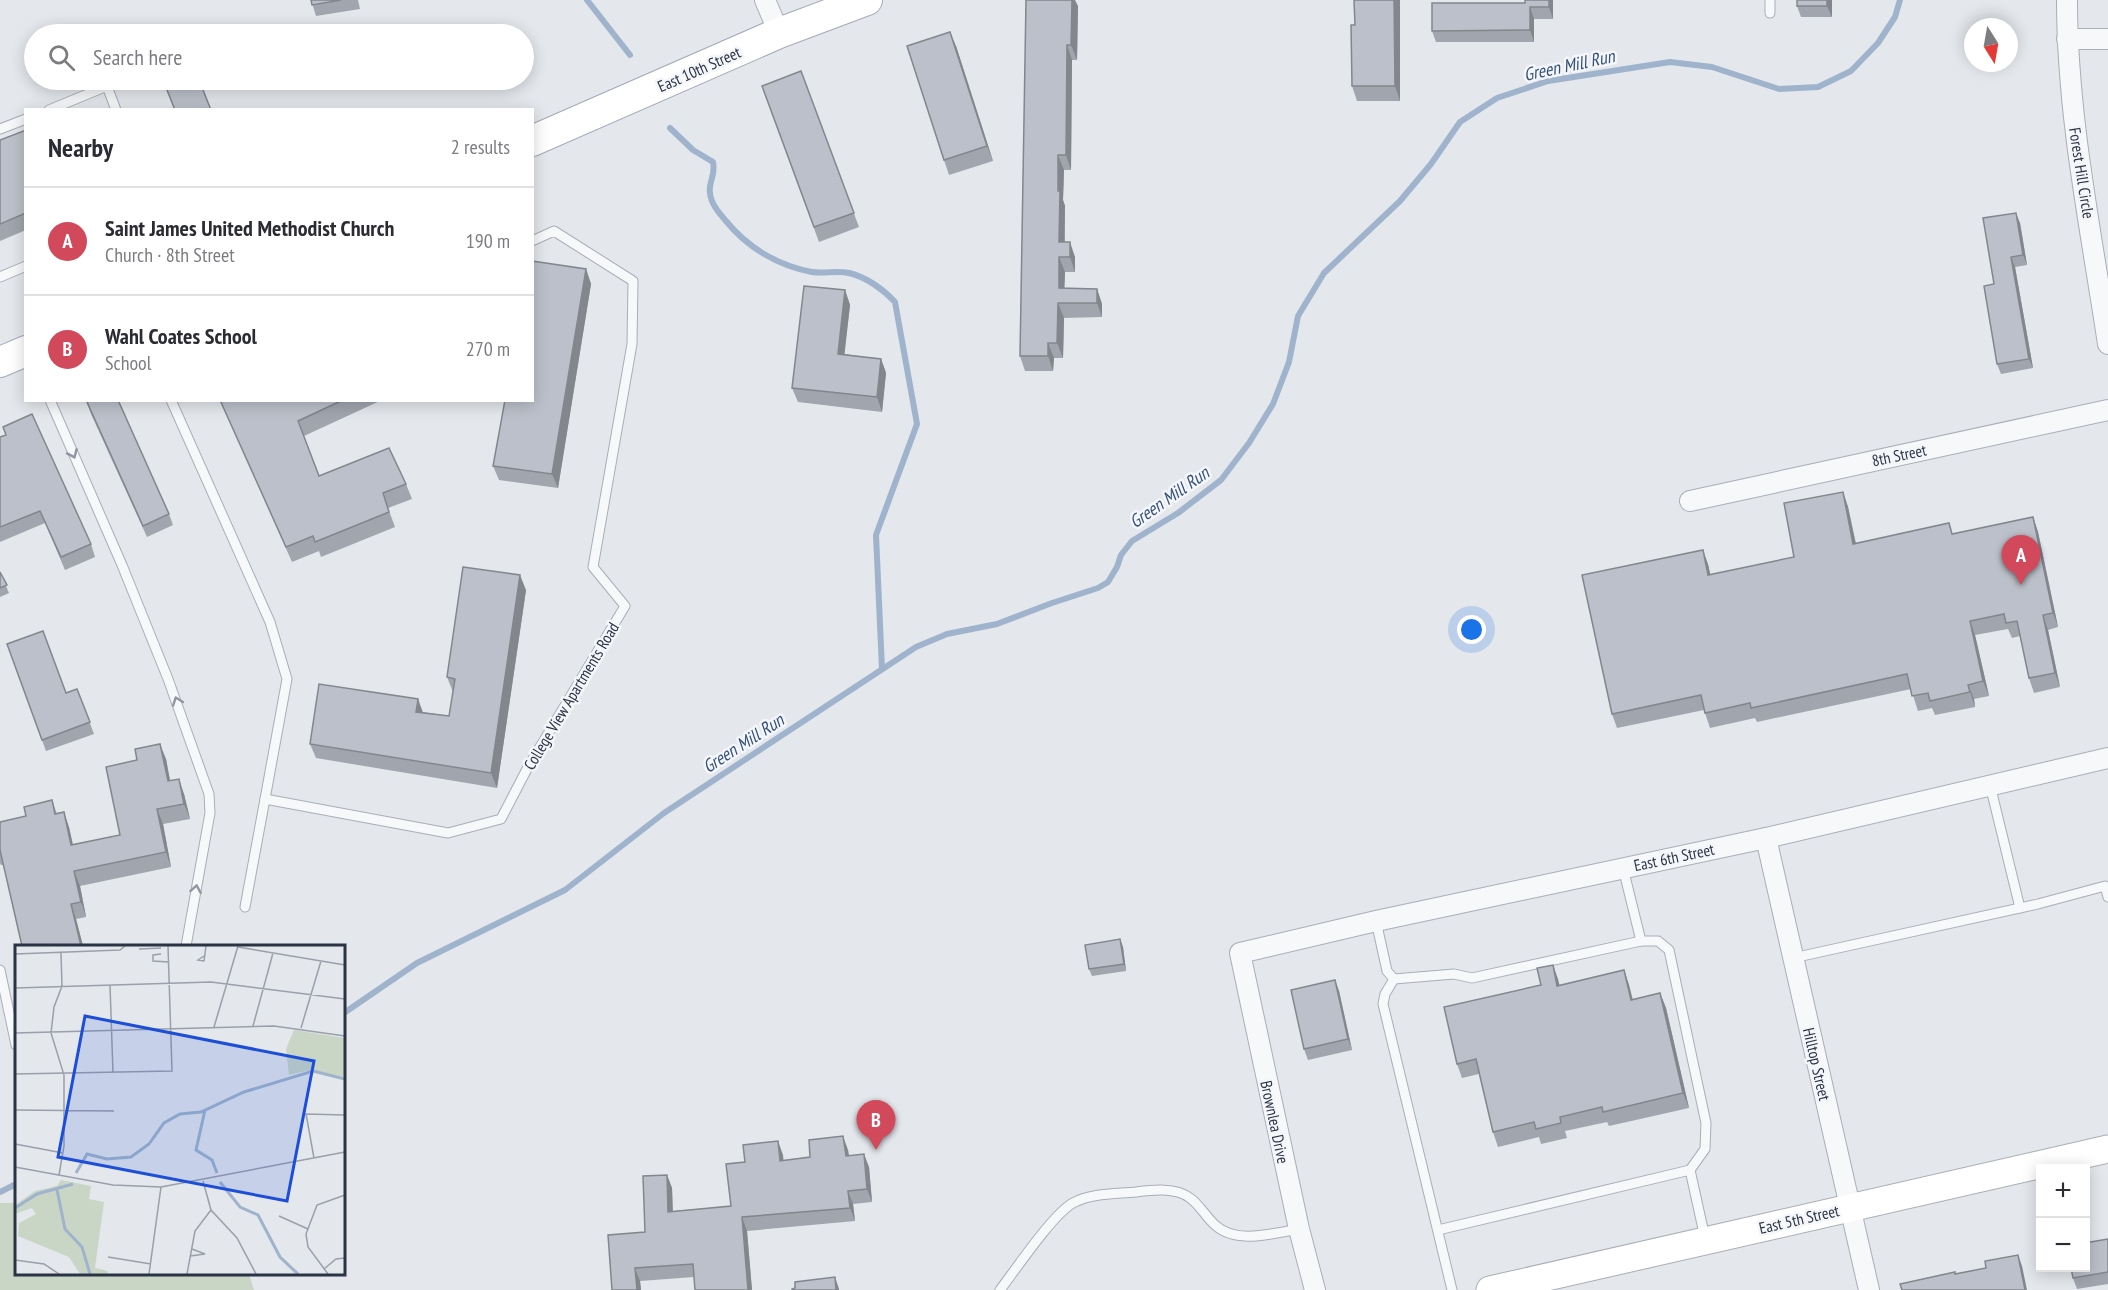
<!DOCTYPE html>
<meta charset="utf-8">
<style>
body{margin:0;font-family:"PT Sans Narrow",sans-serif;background:#f7f7f7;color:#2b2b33}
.controls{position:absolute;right:18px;bottom:18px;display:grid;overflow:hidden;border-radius:0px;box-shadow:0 3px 15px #0003}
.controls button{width:54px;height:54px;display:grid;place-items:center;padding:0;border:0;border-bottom:2px solid #e1e1e2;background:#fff;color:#2b2b33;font:30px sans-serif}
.compass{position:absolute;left:1964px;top:18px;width:54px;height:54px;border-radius:50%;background:#fff;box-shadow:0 3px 15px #0003;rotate:169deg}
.you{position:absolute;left:1472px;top:630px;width:21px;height:21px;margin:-15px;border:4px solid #fff;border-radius:50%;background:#1a73e8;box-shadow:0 0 0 9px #1a73e833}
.badge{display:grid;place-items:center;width:39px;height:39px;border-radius:50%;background:#d1495b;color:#fff;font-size:20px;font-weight:700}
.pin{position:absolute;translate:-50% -50px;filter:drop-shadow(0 2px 3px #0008)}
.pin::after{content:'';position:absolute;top:32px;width:21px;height:18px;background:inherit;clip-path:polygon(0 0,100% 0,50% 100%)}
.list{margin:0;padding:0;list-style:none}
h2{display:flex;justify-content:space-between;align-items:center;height:78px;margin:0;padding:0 24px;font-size:26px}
h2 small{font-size:20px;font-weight:400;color:#7c7c81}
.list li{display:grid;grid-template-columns:39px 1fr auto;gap:18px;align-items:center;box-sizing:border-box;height:108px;padding:0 24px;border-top:2px solid #e1e1e2}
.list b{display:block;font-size:22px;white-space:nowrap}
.list p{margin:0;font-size:20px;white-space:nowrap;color:#7c7c81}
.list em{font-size:20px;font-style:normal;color:#7c7c81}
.icon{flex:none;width:33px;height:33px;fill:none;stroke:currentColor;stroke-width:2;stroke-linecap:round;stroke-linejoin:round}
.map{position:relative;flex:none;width:2108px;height:1290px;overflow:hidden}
.search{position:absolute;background:#fff;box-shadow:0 3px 15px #0003;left:24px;top:24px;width:510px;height:66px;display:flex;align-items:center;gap:15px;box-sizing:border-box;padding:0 21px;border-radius:33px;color:#7c7c81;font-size:22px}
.panel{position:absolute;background:#fff;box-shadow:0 3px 15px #0003;left:24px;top:108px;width:510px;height:294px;border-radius:0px}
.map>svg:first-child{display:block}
</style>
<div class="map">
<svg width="2108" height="1290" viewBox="0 0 2108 1290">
<rect width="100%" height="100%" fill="#e4e7ec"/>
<polygon fill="#c9d6c5" points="0,1203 16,1203 16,1274 249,1274 254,1290 0,1290"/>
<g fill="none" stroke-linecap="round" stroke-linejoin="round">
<g stroke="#9fb4cc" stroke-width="6">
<polyline points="587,0 630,55"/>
<path d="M670,128L693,150L713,162C716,177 708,181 710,193C711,204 719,213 726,221C747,247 778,266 812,272C824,274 837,270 849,273C866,277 883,289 895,302L917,424L876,535L882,669"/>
<polyline points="344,1013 417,963 565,890 664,813 916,647 947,634 997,624 1052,603 1098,588 1108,582 1117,567 1121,555 1132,541 1178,513 1221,480 1249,443 1273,404 1289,362 1298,316 1324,273 1400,201 1431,164 1460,122 1497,98 1548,81 1670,62 1712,67 1779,89 1818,87 1851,71 1878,43 1895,17 1900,0"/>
<polyline points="0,1192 16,1184"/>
</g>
<defs>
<g id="lane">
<polyline points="1770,13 1770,0"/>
<polyline points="49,110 107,86 116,110"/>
<polyline points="0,129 26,119"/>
<polyline points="0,277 26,266"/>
<polyline points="50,400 122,565 168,679 209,794 210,813 186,946"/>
<polyline points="171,400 270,622 287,679 265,799"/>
<polyline points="1990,785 2020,908"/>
<polyline points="1623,868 1641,941 1658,941 1669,950 1706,1123 1705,1149 1690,1170 1705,1238"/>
<polyline points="245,907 265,799 448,833 501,819 528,767 625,606 593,567 632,344 633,281 554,231 532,241"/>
<polyline points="1376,921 1387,971 1394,979 1454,974 1472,978 1641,941"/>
<polyline points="1793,958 2038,904 2105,886 2108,897"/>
<polyline points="0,970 16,1045"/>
<polyline points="1394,979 1385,994 1383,1004 1452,1290"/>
<polyline points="1438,1230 1690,1170"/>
<path d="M1000,1290C1016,1269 1053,1214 1073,1203C1091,1193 1116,1194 1136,1192C1152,1190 1176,1187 1190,1198C1199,1204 1206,1217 1215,1225C1237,1245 1273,1233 1299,1229"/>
</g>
<g id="street">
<polyline points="765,0 779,33"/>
<path d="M2067,0C2067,116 2091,230 2108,344"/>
<polyline points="2067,39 2108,39"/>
<polyline points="1690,501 2108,410"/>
<polyline points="1766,838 1869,1290"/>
<polyline points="1315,1290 1299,1229 1240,953 1376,921 1766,838 2108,758"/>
</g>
<polyline id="secondary" points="1490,1290 2108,1149"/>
<g id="primary">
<polyline points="532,141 779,33 867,0"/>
<polyline points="0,362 26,351"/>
</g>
</defs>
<use href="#lane" stroke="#a9aeb7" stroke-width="11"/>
<use href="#street" stroke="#a9aeb7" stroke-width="22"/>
<use href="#secondary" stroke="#a9aeb7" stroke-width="29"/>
<use href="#primary" stroke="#a3abb8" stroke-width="32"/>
<use href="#lane" stroke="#f7f8fa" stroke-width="9"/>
<use href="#street" stroke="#f7f8fa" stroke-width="20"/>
<use href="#secondary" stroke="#fff" stroke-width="27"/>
<use href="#primary" stroke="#fff" stroke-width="30"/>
</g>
<g fill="#a1a5ae">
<polygon points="311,0 358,0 360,9 316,16"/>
<polygon points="1026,0 1078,6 1077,60 1072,60 1071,170 1064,170 1063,200 1065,206 1065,242 1075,257 1075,272 1065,272 1064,288 1097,289 1102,304 1102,317 1064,318 1063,358 1054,358 1053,371 1025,371 1020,356"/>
<polygon points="1354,0 1400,0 1400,101 1357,101 1352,86 1355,25"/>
<polygon points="1553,0 1553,19 1534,19 1534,42 1436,42 1432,31 1525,3"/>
<polygon points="1832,0 1832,17 1801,17 1797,6"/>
<polygon points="956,46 993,161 949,175 944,160"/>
<polygon points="801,71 859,227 819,242 762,86"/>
<polygon points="26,130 26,230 0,241 0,140"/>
<polygon points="2020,223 2027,265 2015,267 2033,368 2001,374 1997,364 1994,284"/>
<polygon points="586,269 591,284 558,488 499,480 493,466"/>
<polygon points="845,290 850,305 844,354 881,359 886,373 882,412 798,402 792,388"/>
<polygon points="220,400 382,400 304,436 319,476 406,484 412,499 388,508 395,527 321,557 319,551 292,562"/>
<polygon points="87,402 169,514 173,525 147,537 91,414"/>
<polygon points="3,427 91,544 95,557 65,570 45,523 0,542 0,437 6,435"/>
<polygon points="1843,492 1848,507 1856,544 1953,534 2033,517 2038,532 2058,627 2048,630 2060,687 2034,693 2029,678 2020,636 2012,638 2008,629 1975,635 1989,696 1974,699 1975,707 1935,715 1932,708 1918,711 1911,689 1757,722 1755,718 1710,728 1704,710 1617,728 1612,714 1708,564 1710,575 1794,557"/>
<polygon points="0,572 9,593 0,597"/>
<polygon points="526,590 497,788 316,758 310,744 418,699 423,712 449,716 453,692 447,677"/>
<polygon points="7,644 66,693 77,689 94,734 46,751"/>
<polygon points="166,759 170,781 184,794 190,819 163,824 171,867 80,886 86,917 76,919 83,946 22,946 4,865 1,865 0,863 0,822 26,816 52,800 57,814 69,827 73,845 120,835"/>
<polygon points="1120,939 1123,947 1126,971 1092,976 1089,969"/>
<polygon points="1553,965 1559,985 1624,970 1629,985 1633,1000 1660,993 1666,1008 1689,1108 1609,1126 1607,1122 1565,1131 1567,1138 1541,1144 1539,1137 1498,1147 1493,1132 1479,1074 1462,1078 1457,1064 1541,985"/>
<polygon points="1335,980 1339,991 1352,1050 1308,1060 1304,1049"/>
<polygon points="848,1150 849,1155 869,1167 872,1202 853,1204 855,1221 747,1231 752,1290 695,1290 694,1277 640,1281 641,1290 612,1290 645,1232 667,1175 672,1188 673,1211 731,1206 745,1162 783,1155 783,1160 810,1157"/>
<polygon points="2108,1239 2108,1284 2077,1289 2073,1278"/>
</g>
<g fill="#83868d">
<polygon points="1072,0 1075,0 1078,6 1077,60 1071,45"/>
<polygon points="1394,0 1400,0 1400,101 1395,86"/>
<polygon points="1549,0 1553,0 1553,19 1549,7"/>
<polygon points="1827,0 1832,0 1832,17 1827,6"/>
<polygon points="1530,7 1534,19 1534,42 1530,30"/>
<polygon points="950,32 956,46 993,161 987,146"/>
<polygon points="1067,45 1072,60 1071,170 1066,155"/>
<polygon points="1058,155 1064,170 1063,200 1065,206 1064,257 1059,242 1058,191"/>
<polygon points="2016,213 2020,223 2027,265 2023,255"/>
<polygon points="1070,242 1075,257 1075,272 1070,257"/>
<polygon points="1059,257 1065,272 1064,303 1059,288"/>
<polygon points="2011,257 2015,267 2033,368 2029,359"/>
<polygon points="586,269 591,284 558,488 552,474"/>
<polygon points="1097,289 1102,304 1102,317 1097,303"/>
<polygon points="845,290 850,305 843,368 838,354"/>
<polygon points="1058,303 1064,318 1063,358 1057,343"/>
<polygon points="1048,343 1054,358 1053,371 1048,356"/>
<polygon points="881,359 886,373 882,412 877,397"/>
<polygon points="1843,492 1848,507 1859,559 1853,544"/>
<polygon points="2033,517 2038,532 2058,627 2053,613"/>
<polygon points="1703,550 1708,564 1714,590 1708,575"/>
<polygon points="520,575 526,590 497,788 491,773"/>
<polygon points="2043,615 2048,630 2060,687 2055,673"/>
<polygon points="1970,621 1975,635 1989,696 1983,681"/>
<polygon points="1968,685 1974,699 1975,707 1970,692"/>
<polygon points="418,699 423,714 416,712"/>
<polygon points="160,744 166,759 173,796 168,781"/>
<polygon points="179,779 184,794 190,819 184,804"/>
<polygon points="157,809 163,824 171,867 166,852"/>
<polygon points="64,812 69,827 76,860 71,845"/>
<polygon points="74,871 80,886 86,917 81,902"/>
<polygon points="71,904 76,919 83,946 81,946"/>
<polygon points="1120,939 1123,947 1126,971 1124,964"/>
<polygon points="1553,965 1558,979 1563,1000 1557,986"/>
<polygon points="1624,970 1629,985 1636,1015 1631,1000"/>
<polygon points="1335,980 1339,991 1352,1050 1348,1039"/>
<polygon points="1660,993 1666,1008 1689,1108 1683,1093"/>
<polygon points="843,1136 848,1150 850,1169 846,1156"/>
<polygon points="778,1141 783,1155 785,1174 780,1161"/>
<polygon points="864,1154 869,1167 872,1202 867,1189"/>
<polygon points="667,1175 672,1188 673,1225 668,1212"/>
<polygon points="848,1191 853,1204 855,1221 850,1208"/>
<polygon points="742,1217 747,1231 752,1290 748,1290"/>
<polygon points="2018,1255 2022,1266 2027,1290 2025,1290"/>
<polygon points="635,1268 640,1281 641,1290 637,1290"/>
<polygon points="835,1277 839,1289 839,1290 836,1290"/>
</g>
<g fill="#bbc0ca" stroke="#83868d" stroke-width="1.5">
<polygon points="311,0 341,0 312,5"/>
<polygon points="1026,0 1072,0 1071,45 1067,45 1066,155 1058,155 1058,191 1060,191 1059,242 1070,242 1070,257 1059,257 1059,288 1097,289 1097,303 1058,303 1057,343 1048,343 1048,356 1020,356"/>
<polygon points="1354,0 1394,0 1395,86 1352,86 1351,25 1355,25"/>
<polygon points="1525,0 1549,0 1549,7 1530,7 1530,30 1432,31 1432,3 1525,3"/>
<rect x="1797" y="0" width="30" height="6"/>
<polygon points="950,32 987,146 944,160 907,46"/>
<polygon points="801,71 854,213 814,227 762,86"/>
<polygon points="163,80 199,80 211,110 175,110"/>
<polygon points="26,130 26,213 0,224 0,140"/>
<polygon points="2016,213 2023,255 2011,257 2029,359 1997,364 1984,286 1994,284 1983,218"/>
<polygon points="532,261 586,269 552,474 493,466 505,400 532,400"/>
<polygon points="804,286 845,290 838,354 881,359 877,397 792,388"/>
<polygon points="91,400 118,400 169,514 143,526 87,402"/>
<polygon points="220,400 343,400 298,421 319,476 389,448 406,484 383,493 389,512 315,542 313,536 286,547"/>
<polygon points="32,414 91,544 61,557 40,511 0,527 0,437 6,435 3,427"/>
<polygon points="1843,492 1853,544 1949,523 1952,534 2033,517 2053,613 2043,615 2055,673 2029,678 2017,621 2006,623 2004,614 1970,621 1983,681 1968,685 1970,692 1930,701 1928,693 1912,696 1907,674 1751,708 1750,703 1705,713 1701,695 1612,714 1582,575 1703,550 1708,575 1794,557 1784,503"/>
<polygon points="463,567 520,575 491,773 310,744 319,684 418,699 416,712 449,716 455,679 447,677"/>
<polygon points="0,572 7,585 0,588"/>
<polygon points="43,631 66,693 77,689 90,722 42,740 7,644"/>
<polygon points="160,744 168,781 179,779 184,804 157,809 166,852 74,871 81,902 71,904 81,946 22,946 0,850 0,822 26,816 24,807 52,800 55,814 64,812 71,845 120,835 106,767 137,760 135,749"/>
<polygon points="1120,939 1124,964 1089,969 1085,945"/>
<polygon points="1553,965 1557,986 1624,970 1631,1000 1660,993 1683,1093 1603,1112 1602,1107 1560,1117 1561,1123 1536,1129 1534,1122 1493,1132 1476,1059 1457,1064 1444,1007 1541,985 1537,968"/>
<polygon points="1335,980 1348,1039 1304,1049 1291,990"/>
<polygon points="843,1136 846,1156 864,1154 867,1189 848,1191 850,1208 742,1217 748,1290 695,1290 693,1264 635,1268 637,1290 612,1290 608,1235 645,1232 643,1176 667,1175 668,1212 731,1206 726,1164 745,1162 743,1145 778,1141 780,1161 810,1157 809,1140"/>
<polygon points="2108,1239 2108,1272 2073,1278 2071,1268 2085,1268 2085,1243"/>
<polygon points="2018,1255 2025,1290 1902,1290 1900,1284 1955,1272 1955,1274 1986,1268 1985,1261"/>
<polygon points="835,1277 836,1290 792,1290 792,1289 795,1288 795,1282"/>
</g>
<defs><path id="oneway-chevron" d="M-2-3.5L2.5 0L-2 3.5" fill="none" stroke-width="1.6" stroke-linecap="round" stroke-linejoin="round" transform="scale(1.5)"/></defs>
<g stroke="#9196a0">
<use href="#oneway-chevron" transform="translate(73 454) rotate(66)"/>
<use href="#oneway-chevron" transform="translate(177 701) rotate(-110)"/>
<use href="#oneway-chevron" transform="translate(196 889) rotate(-80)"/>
</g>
<g text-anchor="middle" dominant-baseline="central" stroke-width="5" stroke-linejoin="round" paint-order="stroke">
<g font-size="16" fill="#2b3445" stroke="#f4f6f9">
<text transform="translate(699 69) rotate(-24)">East 10th Street</text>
<text transform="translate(2082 173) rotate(81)">Forest Hill Circle</text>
<text transform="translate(1899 455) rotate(-12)">8th Street</text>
<text transform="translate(571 696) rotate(-59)">College View Apartments Road</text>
<text transform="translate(1674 857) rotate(-12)">East 6th Street</text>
<text transform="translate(1817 1064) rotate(77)">Hilltop Street</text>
<text transform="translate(1275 1122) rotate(78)">Brownlea Drive</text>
<text transform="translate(1799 1219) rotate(-13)">East 5th Street</text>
</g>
<g font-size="18" font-style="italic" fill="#34527a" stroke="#f4f6f9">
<text transform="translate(1569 65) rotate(-12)">Green Mill Run</text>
<text transform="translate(1169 497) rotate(-35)">Green Mill Run</text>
<text transform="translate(743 743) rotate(-33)">Green Mill Run</text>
</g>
</g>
<g transform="translate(15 945)">
<rect width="330" height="330" fill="#e4e7ec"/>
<path d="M279,85L330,93V132L295,125L274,130L271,104ZM46,235L76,241L74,254L89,257L80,323L93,326L92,329H65L54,312L3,291L4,278L21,269L17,263L0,269V260L20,246L42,241Z" fill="#c9d6c5"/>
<path fill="none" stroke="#9fb4cc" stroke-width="3" d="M190,165L181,205L197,215L202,228M61,228L72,209L92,214L116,212L134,199L149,178L165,169L186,167L229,147L298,126L330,134M205,237L225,262L243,270L265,312L283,329M42,245L50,284L67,302L75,329M0,263L22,249L58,239"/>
<path fill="none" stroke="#9a9fa9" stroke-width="1.5" d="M223,2L330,20M124,4L146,3M0,9L105,5L110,1M146,9L138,10V16L154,17M189,11L183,15L189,16L191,1M95,40L98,128M0,43L196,37L330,54M238,81L258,8M199,82L223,1M286,83L306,16M0,88L259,81L330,91M0,129L157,126L153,1M0,165L99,166M0,199L48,208M299,213L291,169L330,170M0,222L98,240L146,242L330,207M44,230L49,201V130L36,88L39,62L47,41L46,8M188,236L196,265L222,293L241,329M264,271L293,284M175,311L190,309L177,304M93,312L136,319M0,315L29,319L44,329M309,324L321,314L330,313M134,329L146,242M172,329L180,286L196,265M313,329L293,302L291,289L302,260L330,250"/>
<path fill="#1d4ed8" fill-opacity="0.15" stroke="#1d4ed8" stroke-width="3" d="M70,71L299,116L272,256L43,212Z"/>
<rect width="330" height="330" fill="none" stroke="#2b3445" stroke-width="3"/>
</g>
</svg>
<div class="controls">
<button>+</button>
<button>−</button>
</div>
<svg class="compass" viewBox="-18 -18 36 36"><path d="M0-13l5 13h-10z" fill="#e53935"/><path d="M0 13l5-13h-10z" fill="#7c7c81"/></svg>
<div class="you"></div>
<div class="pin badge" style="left:2021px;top:585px">A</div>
<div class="pin badge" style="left:876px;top:1150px">B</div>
<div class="search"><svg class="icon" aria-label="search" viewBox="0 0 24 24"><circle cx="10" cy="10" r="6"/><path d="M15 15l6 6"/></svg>Search here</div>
<section class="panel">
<h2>Nearby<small>2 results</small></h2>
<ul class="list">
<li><span class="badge">A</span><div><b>Saint James United Methodist Church</b><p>Church · 8th Street</p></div><em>190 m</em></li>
<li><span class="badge">B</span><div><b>Wahl Coates School</b><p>School</p></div><em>270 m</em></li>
</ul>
</section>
</div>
